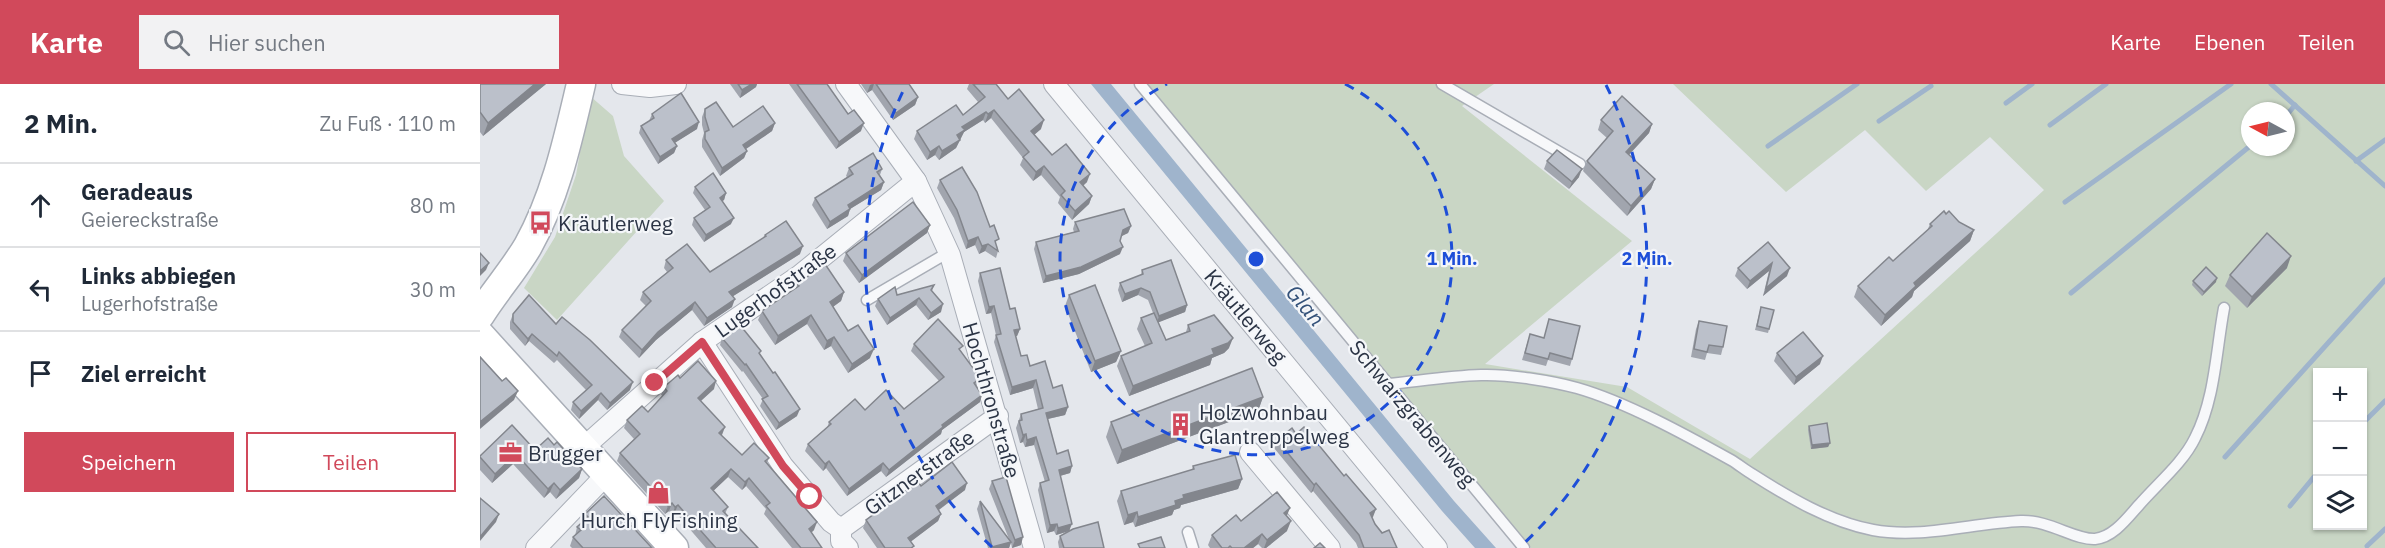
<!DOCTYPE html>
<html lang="de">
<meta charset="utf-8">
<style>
body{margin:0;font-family:"IBM Plex Sans",sans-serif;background:#f2f2f3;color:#1f2937}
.controls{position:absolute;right:18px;bottom:18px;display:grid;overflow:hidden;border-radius:0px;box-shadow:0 2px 4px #0004}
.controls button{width:54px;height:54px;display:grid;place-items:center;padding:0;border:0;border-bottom:2px solid #e0e1e3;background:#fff;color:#1f2937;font:30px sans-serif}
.compass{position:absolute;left:1761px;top:18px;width:54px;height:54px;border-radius:50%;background:#fff;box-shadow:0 2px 4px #0004;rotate:277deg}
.stop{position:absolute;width:18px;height:18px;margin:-14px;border:4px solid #d1495b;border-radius:50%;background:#fff}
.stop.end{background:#d1495b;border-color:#fff;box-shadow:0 2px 6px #0008}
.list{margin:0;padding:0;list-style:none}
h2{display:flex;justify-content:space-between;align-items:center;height:78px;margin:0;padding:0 24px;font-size:26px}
h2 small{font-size:20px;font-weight:400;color:#747a83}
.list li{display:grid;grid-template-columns:39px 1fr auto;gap:18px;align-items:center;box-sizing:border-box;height:84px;padding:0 24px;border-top:2px solid #e0e1e3}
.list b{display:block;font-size:22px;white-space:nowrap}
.list p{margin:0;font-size:20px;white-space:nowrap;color:#747a83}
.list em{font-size:20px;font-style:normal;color:#747a83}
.actions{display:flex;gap:12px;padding:18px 24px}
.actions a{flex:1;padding:14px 0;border:2px solid #d1495b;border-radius:0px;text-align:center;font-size:21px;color:#d1495b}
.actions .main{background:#d1495b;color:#fff}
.icon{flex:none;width:33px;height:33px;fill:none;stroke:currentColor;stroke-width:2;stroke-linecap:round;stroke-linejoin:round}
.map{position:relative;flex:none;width:1905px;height:464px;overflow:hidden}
header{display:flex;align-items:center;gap:36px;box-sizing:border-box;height:84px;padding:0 30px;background:#d1495b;color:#fff}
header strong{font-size:28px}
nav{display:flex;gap:33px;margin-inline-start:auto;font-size:21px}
.search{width:420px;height:54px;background:#f2f2f3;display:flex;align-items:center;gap:15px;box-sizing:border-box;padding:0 21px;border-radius:0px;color:#747a83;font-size:22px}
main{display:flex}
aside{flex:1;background:#fff}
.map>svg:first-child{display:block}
</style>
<header>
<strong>Karte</strong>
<div class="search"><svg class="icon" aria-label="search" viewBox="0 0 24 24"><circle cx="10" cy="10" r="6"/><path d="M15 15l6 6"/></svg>Hier suchen</div>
<nav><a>Karte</a><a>Ebenen</a><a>Teilen</a></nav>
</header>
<main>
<aside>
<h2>2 Min.<small>Zu Fuß · 110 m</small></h2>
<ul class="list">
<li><svg class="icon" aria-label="ahead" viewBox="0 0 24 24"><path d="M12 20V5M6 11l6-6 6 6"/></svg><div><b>Geradeaus</b><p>Geiereckstraße</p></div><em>80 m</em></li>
<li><svg class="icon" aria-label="left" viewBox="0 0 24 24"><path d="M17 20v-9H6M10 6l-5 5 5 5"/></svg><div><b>Links abbiegen</b><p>Lugerhofstraße</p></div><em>30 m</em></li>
<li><svg class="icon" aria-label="arrive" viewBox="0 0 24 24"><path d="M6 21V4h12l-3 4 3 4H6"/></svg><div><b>Ziel erreicht</b></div></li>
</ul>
<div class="actions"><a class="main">Speichern</a><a>Teilen</a></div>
</aside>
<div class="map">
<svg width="1905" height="464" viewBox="0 0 1905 464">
<rect width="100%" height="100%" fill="#e4e7ec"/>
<g fill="#c9d6c5" fill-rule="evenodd">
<path d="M668,0H1014L982,22L1152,157L1005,280L1147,303L1270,375L1564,106L1510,53L1446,107L1385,46L1306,108L1193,0H1905V464H1051L882,263ZM1770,27H1806V63H1770ZM1838,288H1882V442H1838Z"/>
<polygon points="110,12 133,32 144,72 184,117 77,236 44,204 75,153 96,91"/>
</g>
<polygon fill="#9fb4cc" points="611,0 631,0 974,417 1016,464 995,464 962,427"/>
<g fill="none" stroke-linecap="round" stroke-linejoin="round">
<g stroke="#9fb4cc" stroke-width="5">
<polyline points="1791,0 1905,102"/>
<polyline points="1526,19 1552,0"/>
<polyline points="1806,32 1815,21"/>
<polyline points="1399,37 1451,2"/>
<polyline points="1570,41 1626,0"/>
<polyline points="1288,62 1377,0"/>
<polyline points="1876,77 1905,56"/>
<polyline points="1585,118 1751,0"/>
<polyline points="1591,209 1770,62"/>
<polyline points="1882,340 1905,317"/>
<polyline points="1745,373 1905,196"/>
<polyline points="1810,422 1838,388"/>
<polyline points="1887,462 1905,445"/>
</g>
<defs>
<g id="lane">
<polyline points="660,0 1044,464"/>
<polyline points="962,0 1100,80"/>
<polyline points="387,216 469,168"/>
<path d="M909,300C939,297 970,292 1001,291C1028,290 1071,297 1097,304C1146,318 1206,351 1251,376C1258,380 1265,386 1272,390C1308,413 1350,438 1393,446C1442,455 1492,439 1541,437C1569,436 1595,456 1615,455C1634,453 1648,433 1659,421C1677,400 1703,379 1715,354C1735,315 1736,267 1744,224"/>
<polyline points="708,448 713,464"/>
</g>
<g id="street">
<polyline points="142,0 170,3 196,0"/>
<polyline points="366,0 436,97 470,171 554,464"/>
<polyline points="574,0 957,464"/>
<polyline points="222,258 303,382 351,438 361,445 361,457 368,464"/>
<polyline points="103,364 222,258 320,191 436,97"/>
<polyline points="770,368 850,464"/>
<polyline points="361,445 518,332"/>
<polyline points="56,464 126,391"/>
</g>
<g id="secondary">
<path d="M0,231C15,207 34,186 48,162C76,112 88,55 101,0"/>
<polyline points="0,251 194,464"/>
</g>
</defs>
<use href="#lane" stroke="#a9aeb7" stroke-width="13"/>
<use href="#street" stroke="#a9aeb7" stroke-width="22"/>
<use href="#secondary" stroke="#a9aeb7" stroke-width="31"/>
<use href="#lane" stroke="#f7f8fa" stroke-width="10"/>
<use href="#street" stroke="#f7f8fa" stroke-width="20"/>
<use href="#secondary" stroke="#fff" stroke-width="28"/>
</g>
<g fill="#a1a5ae">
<polygon points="0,0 66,0 3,52 0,48"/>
<polygon points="250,0 277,0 276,3 260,14"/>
<polygon points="309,0 347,0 368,30 381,47 356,65"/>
<polygon points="381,0 429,0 438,13 435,21 413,36 392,6 387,9"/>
<polygon points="489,0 516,0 528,15 561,45 554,51 572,71 607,98 603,102 612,112 609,120 592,136 578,119 580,113 561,91 553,97 540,81 543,74 511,34 505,39 503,36 484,48 476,64 459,76 455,71 447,76 434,55 437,47 483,31 498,18 487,5"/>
<polygon points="225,25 253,43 295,39 292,47 266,65 267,67 264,74 240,92 222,63 222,56 224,49 222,41 222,33"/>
<polygon points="172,30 217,45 194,59 197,62 194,69 178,80 159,49 161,42 169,37"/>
<polygon points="1121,36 1172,40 1169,49 1149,71 1175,95 1171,105 1147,132 1103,87 1107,77 1127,54 1118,46"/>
<polygon points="1067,77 1099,93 1089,105 1064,85"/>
<polygon points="369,84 402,85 400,91 404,98 401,106 370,125 368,132 347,145 332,121 335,114 367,93 366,92"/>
<polygon points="460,96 517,162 518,167 516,174 505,167 499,170 495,161 486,165 474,134 457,104"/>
<polygon points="215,103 246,109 244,116 242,117 251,140 224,158 212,141 214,134 225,126 213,109"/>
<polygon points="1466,130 1479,138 1494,146 1490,157 1434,207 1432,213 1401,242 1374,213 1378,202 1413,177 1447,147 1450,140"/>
<polygon points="595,138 651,142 648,149 641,152 640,157 640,170 599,190 563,199 554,165 556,158 594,148 593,145"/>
<polygon points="450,141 447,149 379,199 363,177 366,169"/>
<polygon points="285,151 320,170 253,212 252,223 224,242 212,226 176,256 159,274 139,253 142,246 166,222 160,216 163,208 187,188 184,184 186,176 230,188 284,154"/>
<polygon points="1288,158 1307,192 1283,212 1289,187 1267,205 1255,192 1258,184"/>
<polygon points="1807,184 1767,224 1745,202 1750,191"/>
<polygon points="662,186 707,221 705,228 678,238 686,256 706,248 708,241 749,264 744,269 732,274 730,281 649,312 637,282 641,272 665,262 657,245 661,234 673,229 668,216 658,211 642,218 638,206 640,199 661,191"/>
<polygon points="500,189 530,225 540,245 537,252 536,252 541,272 573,304 588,323 585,331 568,335 577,370 592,382 590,389 580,392 590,446 624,464 579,464 578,458 580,452 586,448 576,451 574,447 567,449 558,406 560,399 565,398 554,361 545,363 543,358 540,359 536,344 541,330 558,325 553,304 530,311 514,258 516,251 511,229 506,230 498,197"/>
<polygon points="1713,197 1736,198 1722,212 1712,201"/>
<polygon points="317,200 364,208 361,217 353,223 368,247 390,274 368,289 351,262 344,266 327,240 295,261 278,236 282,227 316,204"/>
<polygon points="454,201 452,207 461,228 448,236 436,221 407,241 395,222 398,215 417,211"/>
<polygon points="589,211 641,267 636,278 611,288 585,222"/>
<polygon points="1281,223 1289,245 1288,249 1275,246"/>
<polygon points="33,230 76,240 150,306 127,326 118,316 99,335 91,326 93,318 106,306 77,276 74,279 49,257 45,262 30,245 30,238"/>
<polygon points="1069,235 1092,275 1090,282 1068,276 1066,282 1042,276 1050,250 1064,254"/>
<polygon points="1219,237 1243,263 1241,271 1227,269 1225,276 1211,273 1216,245"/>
<polygon points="242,254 280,271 317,332 296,346 280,322 283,315 263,287 262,288 240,261"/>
<polygon points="434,260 481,267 498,296 496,301 500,318 462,346 461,350 406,393 401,387 367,412 346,384 343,387 325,367 328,360 347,344 349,338 385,326 424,325 459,297 431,267"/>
<polygon points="1297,269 1340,280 1314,301 1294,277"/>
<polygon points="200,294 234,305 221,317 242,351 242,352 262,371 289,374 287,379 334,446 331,449 342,464 312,464 284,430 286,425 266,402 262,406 248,393 233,407 248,423 245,430 278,464 226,464 195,428 192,431 189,427 185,430 137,377 140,369 154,355 144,344 147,336 168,328 183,312 181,311 184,303"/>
<polygon points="783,313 778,327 637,380 626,353 631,338"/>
<polygon points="1329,342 1350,359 1348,363 1331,365 1328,346"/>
<polygon points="816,350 864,392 896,425 892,433 895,440 917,464 878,464 876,459 833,407 831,409 794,364 797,356"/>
<polygon points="74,361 102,385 99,394 76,415 70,408 64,414 33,380 12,399 0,386 0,372 55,366"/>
<polygon points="713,382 762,395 758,405 701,421 700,424 694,426 692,431 655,443 653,438 644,441 637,417 641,407 712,386"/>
<polygon points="512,397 541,461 532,464 531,459 529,464 508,464 497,425 500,417 529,455 509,405"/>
<polygon points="441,402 485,406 459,426 461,430 458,437 430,458 433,464 397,464 383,444 386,436"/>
<polygon points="105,430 172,464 92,464 90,462 93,453 95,452 97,443 102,439"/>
<polygon points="807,432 807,447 786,464 782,464 778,460 773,464 730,464 728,461 732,451 761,437"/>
</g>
<g fill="#83868d">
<polygon points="55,0 66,0 3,52 8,39"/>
<polygon points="272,0 277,0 276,3 260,14 262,6"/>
<polygon points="392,0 394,0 392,6 387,9 390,1"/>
<polygon points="438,13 435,21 413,36 416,29"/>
<polygon points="514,26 511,34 505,39 508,30"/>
<polygon points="506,28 503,36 484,48 476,64 459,76 462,67 477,51 482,43"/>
<polygon points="564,36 561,45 548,56 551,47"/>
<polygon points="219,38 217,45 190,62 192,55"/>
<polygon points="295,39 292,47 260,69 263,61"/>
<polygon points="384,39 381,47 356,65 359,58"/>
<polygon points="1172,40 1169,49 1142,78 1146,68"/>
<polygon points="197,62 194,69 178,80 180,73"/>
<polygon points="459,62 455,71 447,76 450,68"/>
<polygon points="267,67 264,74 240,92 242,84"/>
<polygon points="564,82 561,91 553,97 556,88"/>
<polygon points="1102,85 1099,93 1089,105 1092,98"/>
<polygon points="610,90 607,98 597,107 600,98"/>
<polygon points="1175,95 1171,105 1147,132 1151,122"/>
<polygon points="404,98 401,106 370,125 368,132 347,145 350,138 368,121"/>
<polygon points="246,109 244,116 238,120 240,114"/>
<polygon points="612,112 609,120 592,136 595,127"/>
<polygon points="254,134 251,140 224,158 226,151"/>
<polygon points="450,141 447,149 379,199 382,191"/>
<polygon points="651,142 648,149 640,153 643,146"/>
<polygon points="1494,146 1490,157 1434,207 1432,213 1401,242 1405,231 1434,199"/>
<polygon points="498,153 495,161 486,165 488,157"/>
<polygon points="508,160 505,167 499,170 502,162"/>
<polygon points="323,162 320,170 247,216 249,208"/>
<polygon points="643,163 640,170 599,190 563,199 566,192"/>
<polygon points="1811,172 1807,184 1767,224 1772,213"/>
<polygon points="9,179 6,186 0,192 0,187"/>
<polygon points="1292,179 1289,187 1267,205 1270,197"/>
<polygon points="1310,184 1307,192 1283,212 1286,204"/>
<polygon points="1737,194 1736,198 1722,212 1724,208"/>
<polygon points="661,204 658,211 642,218 645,210"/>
<polygon points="364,208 361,217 347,227 350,218"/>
<polygon points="439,214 436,221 407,241 410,234"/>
<polygon points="255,215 252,223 224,242 227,234"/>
<polygon points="215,218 212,226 176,256 159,274 162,266 178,248"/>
<polygon points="463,220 461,228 448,236 451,229"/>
<polygon points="707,221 705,228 677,239 679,232"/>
<polygon points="514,222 511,229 506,230 509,223"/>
<polygon points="331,231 327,240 295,261 298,252"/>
<polygon points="540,245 537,252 532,253 534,246"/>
<polygon points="52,250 49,257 45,262 48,255"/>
<polygon points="354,253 351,262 344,266 347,257"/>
<polygon points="753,254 749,264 744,269 732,274 730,281 649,312 653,302 732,265"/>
<polygon points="394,265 390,274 368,289 372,280"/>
<polygon points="641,267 636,278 611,288 615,277"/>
<polygon points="1343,272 1340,280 1314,301 1316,293"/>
<polygon points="556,296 553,304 530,311 532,303"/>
<polygon points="236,297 234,305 215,322 218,314"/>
<polygon points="153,298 150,306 127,326 130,319"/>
<polygon points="38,307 34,316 0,345 0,338"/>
<polygon points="121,309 118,316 99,335 101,327"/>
<polygon points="502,311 500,318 462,346 461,350 406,393 409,386 462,341"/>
<polygon points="783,313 778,327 637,380 642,366"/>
<polygon points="588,323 585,331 563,336 566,329"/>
<polygon points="320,325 317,332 296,346 299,339"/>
<polygon points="245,343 242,351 236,357 239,349"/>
<polygon points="546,350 543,358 540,359 543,351"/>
<polygon points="556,353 554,361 545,363 547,356"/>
<polygon points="1350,359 1348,363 1331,365 1332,361"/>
<polygon points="36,370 33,380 12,399 15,390"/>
<polygon points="349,377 346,384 343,387 345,380"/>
<polygon points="403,379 401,387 367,412 369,405"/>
<polygon points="592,382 590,389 576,393 579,386"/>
<polygon points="102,385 99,394 76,415 80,406"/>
<polygon points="251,385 248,393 228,412 231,404"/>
<polygon points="269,394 266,402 262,406 265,398"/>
<polygon points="762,395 758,405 701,421 700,424 694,426 692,431 655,443 658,433 695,417 703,411"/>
<polygon points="74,399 70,408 64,414 68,405"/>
<polygon points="487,399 485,406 453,430 456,422"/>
<polygon points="836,399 833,407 831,409 834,401"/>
<polygon points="192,419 189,427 185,430 188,422"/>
<polygon points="198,421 195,428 192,431 195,423"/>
<polygon points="810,424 806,434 804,429"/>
<polygon points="896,425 893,433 887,437 890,429"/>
<polygon points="657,428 653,438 644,441 648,431"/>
<polygon points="19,430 16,438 0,457 0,453"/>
<polygon points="461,430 458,437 425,462 428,454"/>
<polygon points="811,437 807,447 786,464 784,464 787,456"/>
<polygon points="337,438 334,446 326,453 329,445"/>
<polygon points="577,440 574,447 567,449 570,441"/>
<polygon points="592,440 589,447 576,451 578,444"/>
<polygon points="782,450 778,460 773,464 764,464"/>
<polygon points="543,453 541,461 532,464 535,456"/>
<polygon points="531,458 529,464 512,464 512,463"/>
</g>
<g fill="#bbc0ca" stroke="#83868d" stroke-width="1.5">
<polygon points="0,0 55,0 8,39 0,28"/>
<polygon points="258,0 272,0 262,6"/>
<polygon points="317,0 347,0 368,30 374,26 384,39 359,58"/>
<polygon points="396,0 429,0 438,13 416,29"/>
<polygon points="493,0 516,0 528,15 539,5 564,36 551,47 572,71 586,60 610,90 600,98 612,112 595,127 581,111 585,107 564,82 556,88 543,73 549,68 514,26 508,30 506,28 482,43 485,46 477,51 480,56 462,67 459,62 450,68 437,47 476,21 483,31 505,13"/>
<polygon points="201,9 219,38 192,55 197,62 180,73 161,42 174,34 172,30"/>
<polygon points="1142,12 1172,40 1146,68 1175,95 1151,122 1107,77 1133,47 1121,36"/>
<polygon points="236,18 253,43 283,22 295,39 263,61 267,67 242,84 225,55 225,48 229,46 225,33 225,25"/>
<polygon points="1077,66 1102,85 1092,98 1067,77"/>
<polygon points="393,69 402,85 397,88 404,98 368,121 370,125 350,138 335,114 373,90 369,84"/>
<polygon points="482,83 497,108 510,143 514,141 519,155 515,157 518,167 508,160 502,162 498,153 488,157 477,126 460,96"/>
<polygon points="233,89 246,109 240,114 254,134 226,151 214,134 230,123 215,103"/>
<polygon points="433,118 450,141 382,191 366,169"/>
<polygon points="644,125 651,142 643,146 640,157 643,163 601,183 566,192 556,158 599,147 595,138"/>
<polygon points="1464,127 1466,130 1469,127 1479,138 1494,146 1434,199 1436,202 1405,231 1378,202 1409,173 1413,177 1452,142 1450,140"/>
<polygon points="306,137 323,162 249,208 255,215 227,234 215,218 178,248 162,266 142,246 171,217 163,208 193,184 186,176 207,160 230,188 286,152 285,151"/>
<polygon points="1787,149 1811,172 1772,213 1750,191"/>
<polygon points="1288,158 1310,184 1286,204 1292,179 1270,197 1258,184"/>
<polygon points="0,169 9,179 0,187"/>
<polygon points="691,176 707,221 679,232 670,208 661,204 645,210 640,199 663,190 662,186"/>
<polygon points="345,180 364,208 350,218 368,247 378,241 394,265 372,280 354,253 347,257 331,231 298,252 282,227 319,202 317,200"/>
<polygon points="1726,183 1737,194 1724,208 1713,197"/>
<polygon points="520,184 530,225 535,224 540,245 534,246 541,272 547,271 550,282 565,277 573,304 582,301 588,323 566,329 577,370 588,366 592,382 579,386 592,440 578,444 577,440 570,441 560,399 569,396 556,353 547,356 546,350 543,351 539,337 542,336 541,330 563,324 556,296 532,303 516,251 521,250 514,222 509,223 500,189"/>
<polygon points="454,201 451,206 463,220 451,229 439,214 410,234 398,215 415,203 417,211"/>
<polygon points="615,201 641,267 615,277 589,211"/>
<polygon points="49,211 76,240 82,233 110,256 153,298 130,319 121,309 101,327 93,318 112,301 79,268 77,272 52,250 48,255 33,238 33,230"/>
<polygon points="1281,223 1294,226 1289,245 1277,242"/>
<polygon points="674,229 686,256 710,247 708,241 734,231 753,254 748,259 732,265 734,270 653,302 641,272 672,259 661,234"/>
<polygon points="458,235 483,262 479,265 496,288 498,296 494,299 502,311 462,341 463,343 409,386 403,379 369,405 349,377 345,380 328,360 351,340 349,338 375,315 385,326 406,306 424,325 464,293 434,260"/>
<polygon points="1069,235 1100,242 1092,275 1070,269 1068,275 1045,269 1050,250 1064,254"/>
<polygon points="1219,237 1247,242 1243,263 1229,261 1227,268 1214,265"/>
<polygon points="260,241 281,267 279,269 293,289 295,288 320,325 299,339 282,315 288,312 266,280 265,281 242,254"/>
<polygon points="1323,248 1343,272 1316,293 1297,269"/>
<polygon points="0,273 22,297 26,294 38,307 0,338"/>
<polygon points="218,277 236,297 218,314 245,343 239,349 262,371 274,359 289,374 285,377 337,438 329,445 342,464 321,464 286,422 290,419 269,394 265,398 251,385 231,404 248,423 243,427 278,464 236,464 198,421 195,423 192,419 188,422 140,369 160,350 147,336 162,322 168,328 187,307 184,303 198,291 200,294"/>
<polygon points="772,284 783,313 642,366 631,338"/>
<polygon points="1347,339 1350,359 1332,361 1329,342"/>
<polygon points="32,341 55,366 68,354 74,361 77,358 102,385 80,406 74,399 68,405 36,370 15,390 0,373 0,372"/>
<polygon points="824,343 864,392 866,390 896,425 890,429 895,440 902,449 909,446 917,464 884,464 879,451 836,399 834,401 797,356 812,344 816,350"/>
<polygon points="755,371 762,395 703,411 704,414 695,417 696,421 658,433 657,428 648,431 641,407 714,385 713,382"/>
<polygon points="472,378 487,399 456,422 461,430 428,454 434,462 431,464 405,464 386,436 438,398 441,402"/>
<polygon points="526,393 543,453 535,456 512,397"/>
<polygon points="797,408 810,424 804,429 811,437 787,456 782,450 764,464 752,464 750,462 748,464 742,464 732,451 756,431 761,437"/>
<polygon points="124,412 172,464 103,464 93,453 101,446 97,443 108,433 105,430"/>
<polygon points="0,414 19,430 0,453"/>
<polygon points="500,417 531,458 512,463"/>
<polygon points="618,438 624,464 584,464 580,452 593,445"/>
<polygon points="681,453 685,464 660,464 658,460"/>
<polygon points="840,459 845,464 834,464"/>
</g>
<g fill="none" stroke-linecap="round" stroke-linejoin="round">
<polyline stroke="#d1495b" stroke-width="8" points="175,299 222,258 303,382 330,413"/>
</g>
<g fill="none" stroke="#1d4ed8" stroke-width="3" stroke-dasharray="10 8">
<path d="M865 0A196 196 0 1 1 687 0"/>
<path d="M512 463A391 391 0 0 1 426 1M1126 1A391 391 0 0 1 1040 463"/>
</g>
<defs>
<symbol id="bus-bare" viewBox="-9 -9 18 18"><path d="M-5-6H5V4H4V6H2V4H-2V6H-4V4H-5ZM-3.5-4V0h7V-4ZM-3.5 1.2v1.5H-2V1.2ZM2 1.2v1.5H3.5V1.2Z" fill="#d1495b" stroke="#f4f6f9" stroke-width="2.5" paint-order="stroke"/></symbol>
<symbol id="building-bare" viewBox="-9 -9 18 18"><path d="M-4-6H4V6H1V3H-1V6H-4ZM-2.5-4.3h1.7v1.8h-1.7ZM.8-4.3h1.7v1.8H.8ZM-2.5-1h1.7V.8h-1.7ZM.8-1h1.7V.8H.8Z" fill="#d1495b" stroke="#f4f6f9" stroke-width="2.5" paint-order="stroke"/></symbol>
<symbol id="office-bare" viewBox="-9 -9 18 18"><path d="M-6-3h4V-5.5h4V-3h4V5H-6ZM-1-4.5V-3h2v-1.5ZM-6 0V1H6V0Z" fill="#d1495b" stroke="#f4f6f9" stroke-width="2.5" paint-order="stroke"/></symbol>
<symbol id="shop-bare" viewBox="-9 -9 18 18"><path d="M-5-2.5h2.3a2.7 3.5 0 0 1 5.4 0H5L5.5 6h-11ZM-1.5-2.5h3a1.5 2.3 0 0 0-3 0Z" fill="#d1495b" stroke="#f4f6f9" stroke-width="2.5" paint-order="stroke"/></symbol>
</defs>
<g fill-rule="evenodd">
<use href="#bus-bare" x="44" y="122" width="33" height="33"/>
<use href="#building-bare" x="684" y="324" width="33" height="33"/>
<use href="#office-bare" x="14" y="352" width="33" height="33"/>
<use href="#shop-bare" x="162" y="392" width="33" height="33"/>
</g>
<g text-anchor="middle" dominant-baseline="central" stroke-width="4.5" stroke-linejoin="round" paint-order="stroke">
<g font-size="21" fill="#2b3445" stroke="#f4f6f9" text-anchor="start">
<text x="78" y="139">Kräutlerweg</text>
<text x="719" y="328">Holzwohnbau<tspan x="719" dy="24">Glantreppelweg</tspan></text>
<text x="48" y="369">Brugger</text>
<text x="179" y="436" text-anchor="middle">Hurch FlyFishing</text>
</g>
<g font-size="21" fill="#2b3445" stroke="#f4f6f9">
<text transform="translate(295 206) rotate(-36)">Lugerhofstraße</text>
<text transform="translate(766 232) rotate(50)">Kräutlerweg</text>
<text transform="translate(512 316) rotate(74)">Hochthronstraße</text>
<text transform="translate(933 329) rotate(50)">Schwarzgrabenweg</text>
<text transform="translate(439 388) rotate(-36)">Gitznerstraße</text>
</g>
<g font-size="22" font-style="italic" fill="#34527a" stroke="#f4f6f9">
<text transform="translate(826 221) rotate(50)">Glan</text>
</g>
</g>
<circle cx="776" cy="175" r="9" fill="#1d4ed8" stroke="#f4f6f9" stroke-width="3"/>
<g font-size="18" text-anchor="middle" font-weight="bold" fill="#1d4ed8" stroke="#f4f6f9" stroke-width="4.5" stroke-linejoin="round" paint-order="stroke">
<text x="972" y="181">1 Min.</text>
<text x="1167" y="181">2 Min.</text>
</g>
</svg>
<div class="controls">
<button>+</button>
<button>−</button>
<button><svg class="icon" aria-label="layers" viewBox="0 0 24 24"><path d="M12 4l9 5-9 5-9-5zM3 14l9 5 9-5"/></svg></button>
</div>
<svg class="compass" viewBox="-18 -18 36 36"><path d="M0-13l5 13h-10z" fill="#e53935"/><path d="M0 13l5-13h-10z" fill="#747a83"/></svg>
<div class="stop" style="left:330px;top:413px"></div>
<div class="stop end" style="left:175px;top:299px"></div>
</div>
</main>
